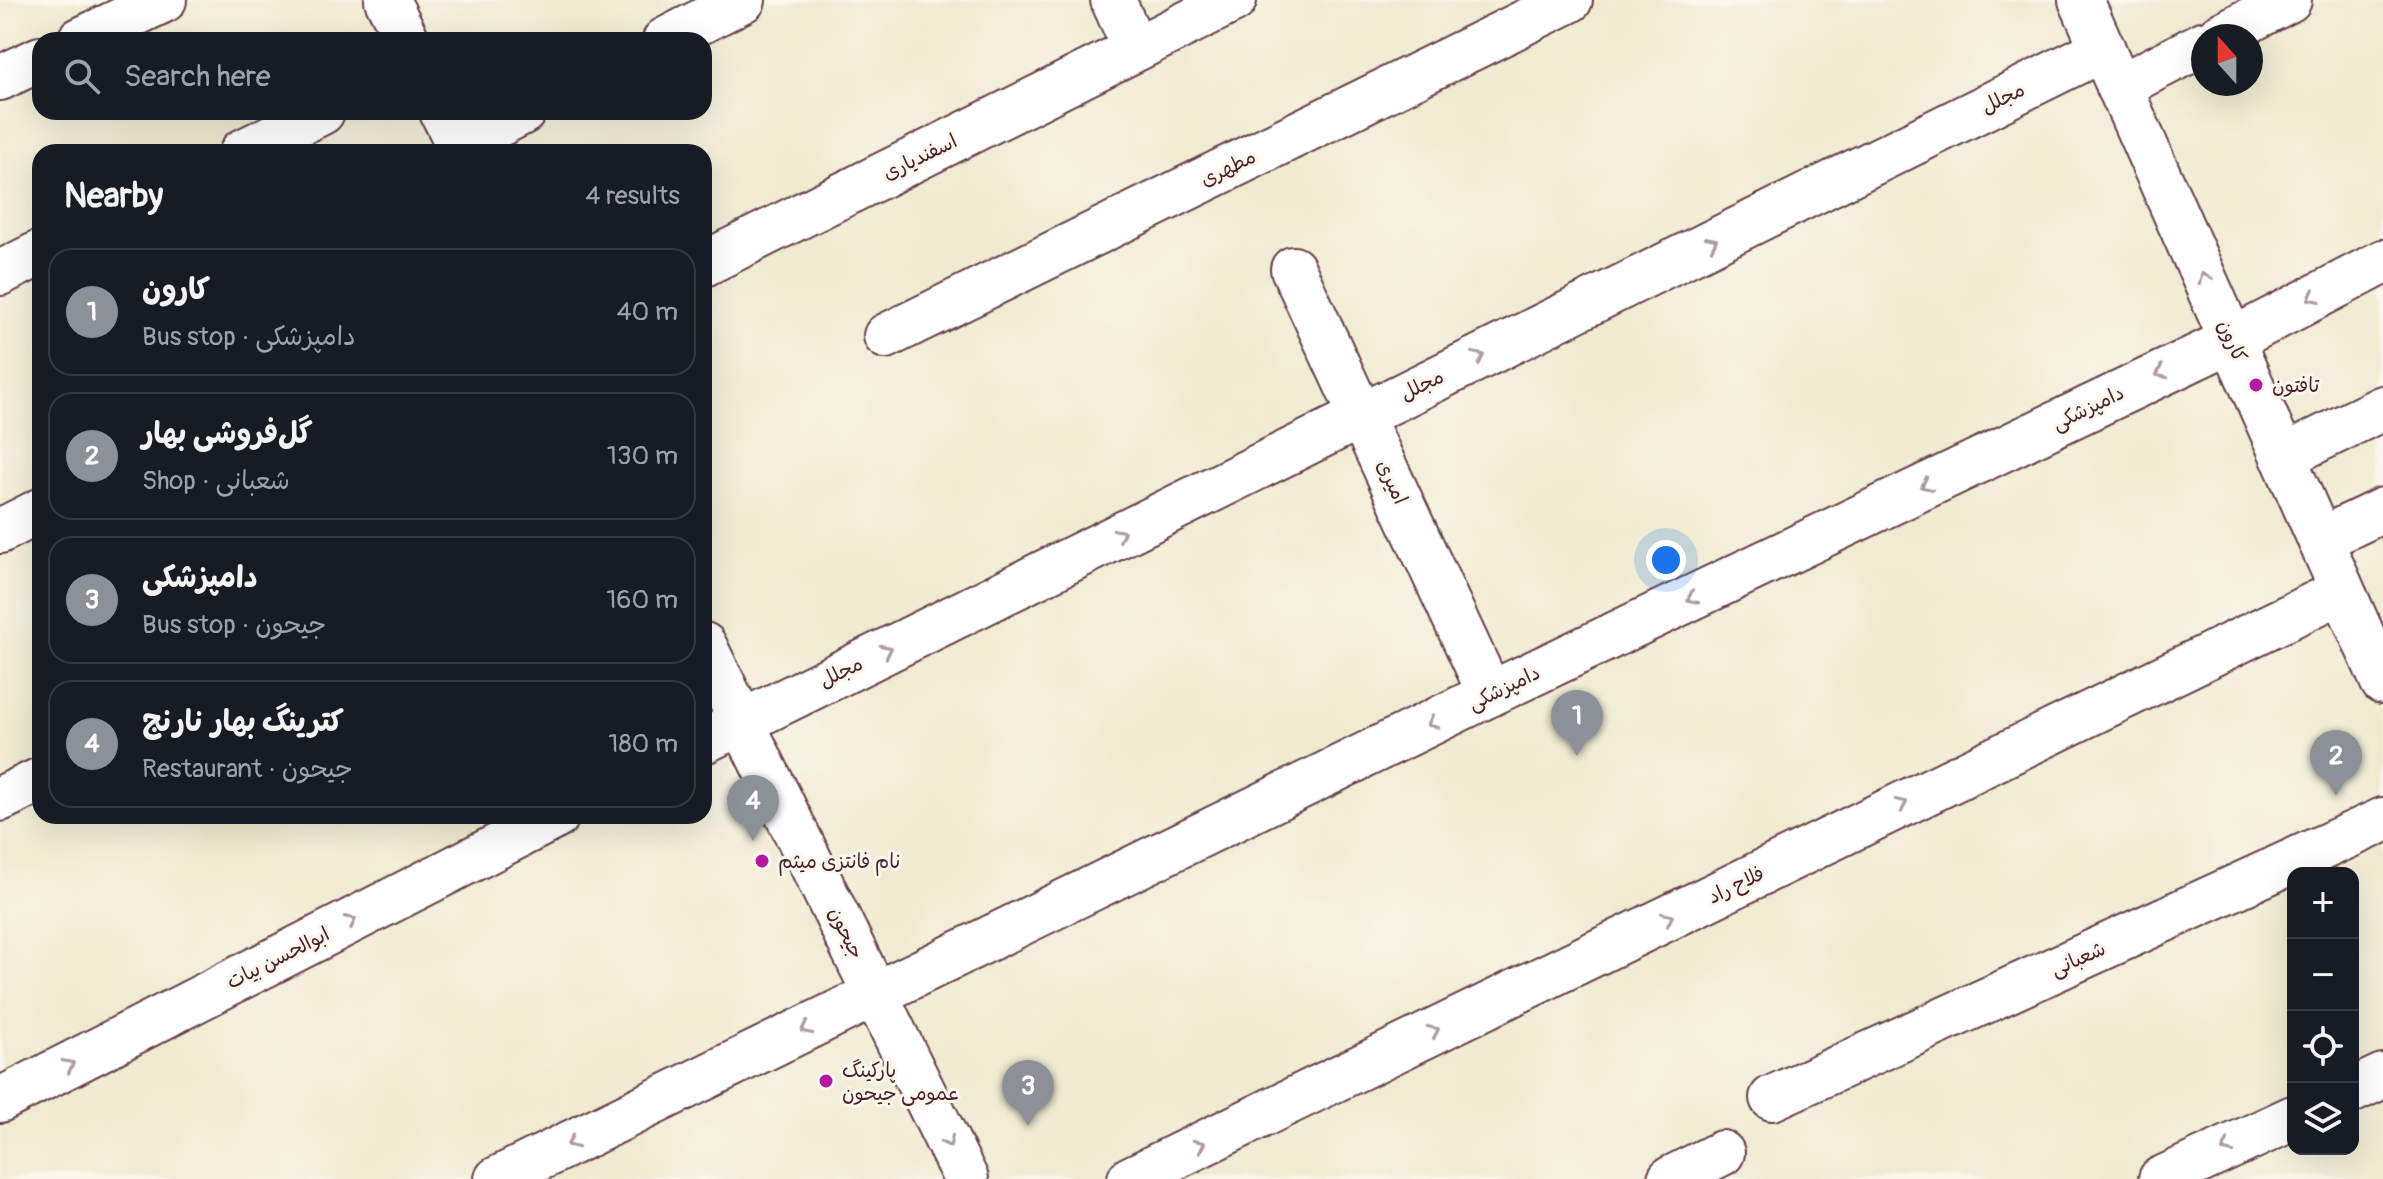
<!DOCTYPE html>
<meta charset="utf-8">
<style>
body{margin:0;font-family:Pangolin,"Playpen Sans Arabic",sans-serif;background:#20242c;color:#f1f3f6}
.controls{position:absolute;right:24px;bottom:24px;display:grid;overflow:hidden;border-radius:16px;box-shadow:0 8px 32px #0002}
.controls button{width:72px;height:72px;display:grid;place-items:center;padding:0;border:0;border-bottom:2px solid #363941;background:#171b24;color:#f1f3f6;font:40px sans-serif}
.compass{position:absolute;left:2191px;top:24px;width:72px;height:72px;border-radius:50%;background:#171b24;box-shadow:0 8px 32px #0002;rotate:339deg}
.you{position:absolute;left:1666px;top:560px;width:28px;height:28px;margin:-20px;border:6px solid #fff;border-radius:50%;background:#1a73e8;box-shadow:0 0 0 12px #1a73e833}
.badge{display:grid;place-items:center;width:52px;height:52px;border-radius:50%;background:#8c9099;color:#fff;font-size:26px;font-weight:700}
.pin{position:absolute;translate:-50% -66px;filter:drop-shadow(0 2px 4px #0008)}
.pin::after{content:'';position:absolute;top:42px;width:28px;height:24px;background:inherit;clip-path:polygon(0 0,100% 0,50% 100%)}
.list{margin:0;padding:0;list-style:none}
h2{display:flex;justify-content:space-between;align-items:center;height:104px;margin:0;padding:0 32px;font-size:34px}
h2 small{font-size:26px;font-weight:400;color:#9ea1a6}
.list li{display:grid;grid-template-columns:52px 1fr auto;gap:24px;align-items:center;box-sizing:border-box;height:128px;margin:0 16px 16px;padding:0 16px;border:2px solid #363941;border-radius:24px}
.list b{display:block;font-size:30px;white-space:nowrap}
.list p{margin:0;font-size:26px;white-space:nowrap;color:#9ea1a6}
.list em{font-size:26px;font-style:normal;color:#9ea1a6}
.icon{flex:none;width:44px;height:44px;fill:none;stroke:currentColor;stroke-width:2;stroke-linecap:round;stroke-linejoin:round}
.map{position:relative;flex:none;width:2383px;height:1179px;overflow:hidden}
.search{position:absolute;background:#171b24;box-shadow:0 8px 32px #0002;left:32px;top:32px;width:680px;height:88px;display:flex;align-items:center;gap:20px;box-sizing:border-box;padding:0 28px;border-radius:24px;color:#9ea1a6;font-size:30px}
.panel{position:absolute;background:#171b24;box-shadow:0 8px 32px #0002;left:32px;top:144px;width:680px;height:680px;border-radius:24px}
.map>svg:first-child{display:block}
</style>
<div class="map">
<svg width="2383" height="1179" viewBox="0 0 2383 1179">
<rect width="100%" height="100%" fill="#fbf7ec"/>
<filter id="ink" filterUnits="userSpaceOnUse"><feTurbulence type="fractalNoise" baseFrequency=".0125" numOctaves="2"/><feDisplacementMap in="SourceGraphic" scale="16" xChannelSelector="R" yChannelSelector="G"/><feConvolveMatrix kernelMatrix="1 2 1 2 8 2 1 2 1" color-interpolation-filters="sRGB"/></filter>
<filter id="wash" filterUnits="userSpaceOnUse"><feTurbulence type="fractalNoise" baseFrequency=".006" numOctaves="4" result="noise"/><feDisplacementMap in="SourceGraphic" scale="32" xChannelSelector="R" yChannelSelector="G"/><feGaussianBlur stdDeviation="1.8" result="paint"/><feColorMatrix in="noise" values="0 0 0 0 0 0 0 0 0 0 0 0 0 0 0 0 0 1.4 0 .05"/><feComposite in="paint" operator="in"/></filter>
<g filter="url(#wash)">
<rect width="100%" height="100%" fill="#efead0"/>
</g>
<g filter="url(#ink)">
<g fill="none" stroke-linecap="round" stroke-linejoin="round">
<defs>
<g id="minor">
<polyline points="1113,0 1135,49"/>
<polyline points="2219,36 2289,0"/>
<polyline points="80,40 164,0"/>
<polyline points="665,40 743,0"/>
<polyline points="0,78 40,59"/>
<polyline points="2119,87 2203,44"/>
<polyline points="459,145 523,112"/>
<polyline points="242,152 322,112"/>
<polyline points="704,264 1234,0"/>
<polyline points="1293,269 1490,694"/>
<polyline points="0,273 40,253"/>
<polyline points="886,336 1570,0"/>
<polyline points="2283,457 2383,408"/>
<polyline points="0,531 40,511"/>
<polyline points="2320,540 2383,510"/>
<polyline points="704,741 2103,49"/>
<polyline points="0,799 40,780"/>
<polyline points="2353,1090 2383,1076"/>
<polyline points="1772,1098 2383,820"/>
<polyline points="0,1100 557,816"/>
<polyline points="1130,1179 2342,591"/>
<polyline points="1670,1179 1722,1153"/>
<polyline points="2161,1179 2293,1118"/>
</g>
<g id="major">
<polyline points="387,0 407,40"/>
<polyline points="2081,0 2383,682"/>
<polyline points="442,112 462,152"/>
<polyline points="704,645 966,1179"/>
<polyline points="497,1179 1490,694 2232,340 2383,262"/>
</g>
</defs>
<use href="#minor" stroke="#633d44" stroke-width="48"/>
<use href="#major" stroke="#633d44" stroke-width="48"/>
<use href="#minor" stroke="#fff" stroke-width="44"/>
<use href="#major" stroke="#fff" stroke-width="44"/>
</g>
<defs><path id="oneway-chevron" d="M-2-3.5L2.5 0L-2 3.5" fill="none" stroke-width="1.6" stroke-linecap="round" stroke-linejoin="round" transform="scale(2)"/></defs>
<g stroke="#ae9aa0">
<use href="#oneway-chevron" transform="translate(1712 242) rotate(-26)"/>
<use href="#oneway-chevron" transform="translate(2204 278) rotate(-114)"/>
<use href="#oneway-chevron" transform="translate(2313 297) rotate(153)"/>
<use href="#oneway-chevron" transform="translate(1479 357) rotate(-26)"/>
<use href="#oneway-chevron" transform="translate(2161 373) rotate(154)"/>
<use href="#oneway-chevron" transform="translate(1926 485) rotate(154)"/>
<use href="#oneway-chevron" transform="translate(1120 534) rotate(-26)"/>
<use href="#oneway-chevron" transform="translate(1692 598) rotate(154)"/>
<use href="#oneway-chevron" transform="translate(887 650) rotate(-26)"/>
<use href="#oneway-chevron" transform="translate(1432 723) rotate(154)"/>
<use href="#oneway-chevron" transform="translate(1902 804) rotate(-26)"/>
<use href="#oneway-chevron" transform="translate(1668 918) rotate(-26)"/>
<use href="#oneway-chevron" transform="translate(351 921) rotate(-27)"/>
<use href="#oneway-chevron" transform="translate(806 1029) rotate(154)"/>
<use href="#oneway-chevron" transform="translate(1434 1031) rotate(-26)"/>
<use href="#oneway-chevron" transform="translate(69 1065) rotate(-27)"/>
<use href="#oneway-chevron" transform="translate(948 1142) rotate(64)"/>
<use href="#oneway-chevron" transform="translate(572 1143) rotate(154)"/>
<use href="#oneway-chevron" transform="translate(1200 1145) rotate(-26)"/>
<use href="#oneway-chevron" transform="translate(2227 1148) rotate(155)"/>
</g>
</g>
<g fill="#b5179e" stroke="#fbf7ec" stroke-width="3">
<circle cx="2256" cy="385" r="8"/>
<circle cx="762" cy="861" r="8"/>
<circle cx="826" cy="1081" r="8"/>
</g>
<g text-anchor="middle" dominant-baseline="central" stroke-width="6" stroke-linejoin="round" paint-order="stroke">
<g font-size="20" fill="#4a1f2b" stroke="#fbf7ec">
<text transform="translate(2003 98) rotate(-26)">مجلل</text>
<text transform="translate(920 157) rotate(-26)">اسفندیاری</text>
<text transform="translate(1228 168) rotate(-26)">مطهری</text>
<text transform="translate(2232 341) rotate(66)">کارون</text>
<text transform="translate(1422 385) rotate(-26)">مجلل</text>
<text transform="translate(2088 408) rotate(-26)">دامپزشکی</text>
<text transform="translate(1392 482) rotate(65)">امیری</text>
<text transform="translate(841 672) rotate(-26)">مجلل</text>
<text transform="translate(1504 688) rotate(-26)">دامپزشکی</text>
<text transform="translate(1736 885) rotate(-26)">فلاح راد</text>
<text transform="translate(846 933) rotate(64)">جیحون</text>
<text transform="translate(278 958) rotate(-27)">ابوالحسن بیات</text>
<text transform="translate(2078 959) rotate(-24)">شعبانی</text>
</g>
<g font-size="20" fill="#4a1f2b" stroke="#fbf7ec" text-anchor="start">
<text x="2272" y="385">تافتون</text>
<text x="778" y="861">نام فانتزی میثم</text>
<text x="842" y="1070">پارکینگ<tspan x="842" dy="23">عمومی جیحون</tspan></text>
</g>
</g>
</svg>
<div class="controls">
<button>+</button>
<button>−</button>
<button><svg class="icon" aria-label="locate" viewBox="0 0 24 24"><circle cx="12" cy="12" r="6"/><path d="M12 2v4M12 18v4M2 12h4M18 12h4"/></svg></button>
<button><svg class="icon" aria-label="layers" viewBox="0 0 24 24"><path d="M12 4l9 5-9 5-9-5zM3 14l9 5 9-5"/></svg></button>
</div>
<svg class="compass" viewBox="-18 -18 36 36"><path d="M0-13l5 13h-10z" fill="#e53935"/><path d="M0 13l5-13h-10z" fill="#9ea1a6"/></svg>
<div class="you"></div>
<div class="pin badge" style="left:1577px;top:756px">1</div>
<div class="pin badge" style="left:2336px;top:796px">2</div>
<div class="pin badge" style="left:1028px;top:1126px">3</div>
<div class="pin badge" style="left:753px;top:841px">4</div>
<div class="search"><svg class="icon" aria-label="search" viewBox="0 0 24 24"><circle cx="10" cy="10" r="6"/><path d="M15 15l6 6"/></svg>Search here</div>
<section class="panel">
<h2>Nearby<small>4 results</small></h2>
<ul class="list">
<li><span class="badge">1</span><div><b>کارون</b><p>Bus stop · دامپزشکی</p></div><em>40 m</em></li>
<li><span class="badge">2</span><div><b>گل‌فروشی بهار</b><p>Shop · شعبانی</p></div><em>130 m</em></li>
<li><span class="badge">3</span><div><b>دامپزشکی</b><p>Bus stop · جیحون</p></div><em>160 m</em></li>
<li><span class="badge">4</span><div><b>کترینگ بهار نارنج</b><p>Restaurant · جیحون</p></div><em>180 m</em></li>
</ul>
</section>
</div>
